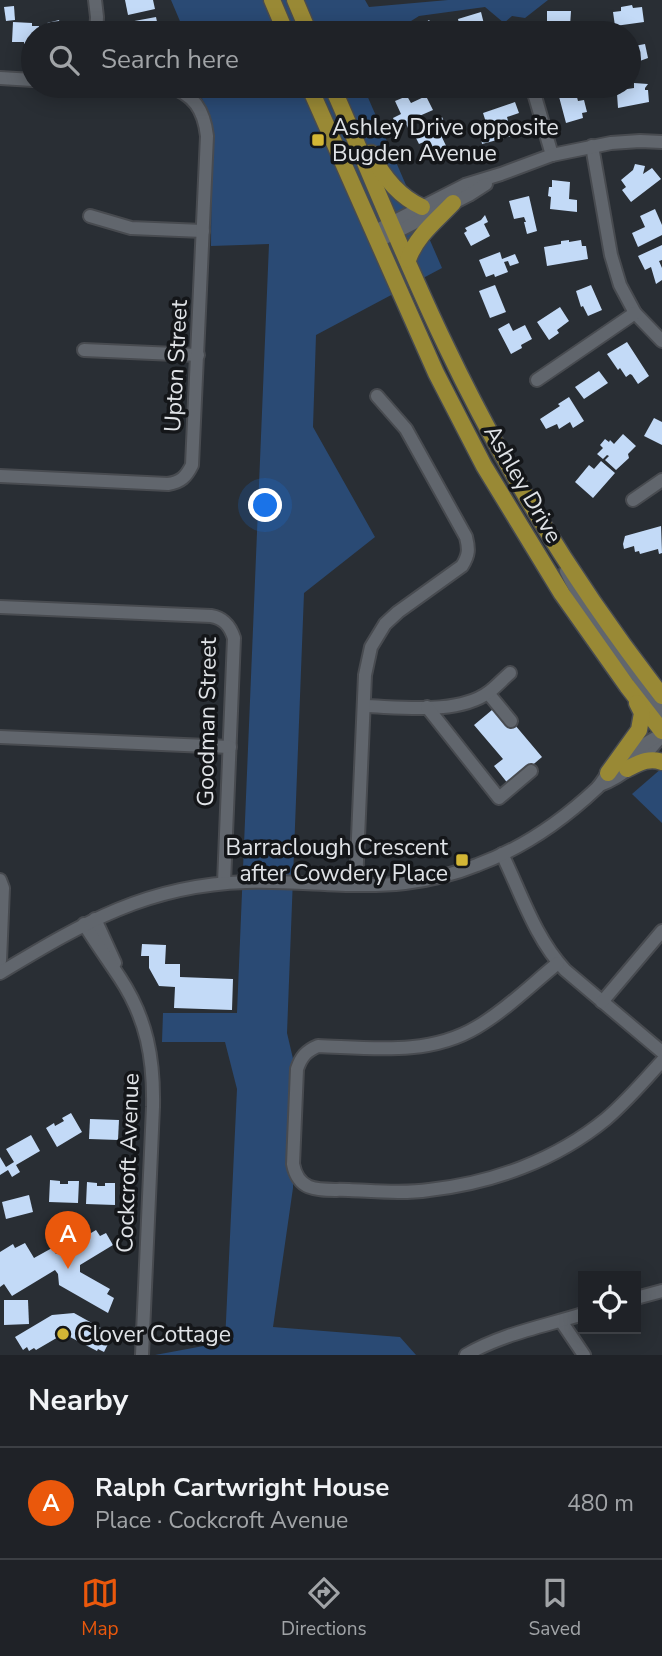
<!DOCTYPE html>
<meta charset="utf-8">
<style>
body{margin:0;font-family:"Nunito Sans",sans-serif;background:#272a2f;color:#f1f3f6}
.controls{position:absolute;right:21px;bottom:21px;display:grid;overflow:hidden;border-radius:0px;box-shadow:0 4px 18px #0003}
.controls button{width:63px;height:63px;display:grid;place-items:center;padding:0;border:0;border-bottom:2px solid #3c3f44;background:#1f2227;color:#f1f3f6;font:35px sans-serif}
.you{position:absolute;left:266px;top:506px;width:24px;height:24px;margin:-18px;border:5px solid #fff;border-radius:50%;background:#1a73e8;box-shadow:0 0 0 10px #1a73e833}
.badge{display:grid;place-items:center;width:46px;height:46px;border-radius:50%;background:#ea580c;color:#fff;font-size:23px;font-weight:700}
.pin{position:absolute;translate:-50% -58px;filter:drop-shadow(0 2px 4px #0008)}
.pin::after{content:'';position:absolute;top:37px;width:24px;height:21px;background:inherit;clip-path:polygon(0 0,100% 0,50% 100%)}
.list{margin:0;padding:0;list-style:none}
h2{display:flex;justify-content:space-between;align-items:center;height:91px;margin:0;padding:0 28px;font-size:30px}
h2 small{font-size:23px;font-weight:400;color:#a1a4a7}
.list li{display:grid;grid-template-columns:46px 1fr auto;gap:21px;align-items:center;box-sizing:border-box;height:112px;padding:0 28px;border-top:2px solid #3c3f44}
.list b{display:block;font-size:26px;white-space:nowrap}
.list p{margin:0;font-size:23px;white-space:nowrap;color:#a1a4a7}
.list em{font-size:23px;font-style:normal;color:#a1a4a7}
.icon{flex:none;width:38px;height:38px;fill:none;stroke:currentColor;stroke-width:2;stroke-linecap:round;stroke-linejoin:round}
.map{position:relative;flex:none;width:662px;height:1355px;overflow:hidden}
.search{position:absolute;background:#1f2227;box-shadow:0 4px 18px #0003;left:21px;right:21px;top:21px;height:77px;display:flex;align-items:center;gap:18px;box-sizing:border-box;padding:0 24px;border-radius:38px;color:#a1a4a7;font-size:26px}
.sheet{height:203px;background:#1f2227}
nav{display:flex;justify-content:space-around;align-items:center;box-sizing:border-box;height:98px;border-top:2px solid #3c3f44;background:#1f2227;font-size:19px;color:#a1a4a7}
nav a{display:grid;justify-items:center;gap:4px}
nav .on{color:#ea580c}
.map>svg:first-child{display:block}
</style>
<div class="map">
<svg width="662" height="1355" viewBox="0 0 662 1355">
<rect width="100%" height="100%" fill="#292e34"/>
<g fill="#2a4a74">
<polygon points="171,0 365,0 369,7 448,0 548,0 525,18 512,16 504,23 485,7 419,16 392,33 179,33 182,26"/>
<polygon points="185,86 363,86 442,268 316,335 313,427 375,537 304,593 287,1033 294,1063 293,1188 273,1327 400,1337 416,1355 155,1355 225,1342 237,1089 225,1042 162,1042 163,1013 237,1013 269,244 211,246 212,121 200,94"/>
<polygon points="662,768 662,823 632,794"/>
</g>
<g fill="#c3daf7">
<polygon points="125,0 153,0 155,9 128,15"/>
<polygon points="632,5 633,8 642,7 644,22 615,26 613,12 621,11 621,7"/>
<polygon points="14,6 15,20 6,21 4,7"/>
<polygon points="547,11 571,11 570,26 563,26 563,33 547,33"/>
<polygon points="481,12 485,28 481,29 482,33 461,33 458,19"/>
<polygon points="156,17 159,31 156,31 156,33 134,33 133,31 131,31 129,22"/>
<polygon points="59,20 62,33 49,33 47,23"/>
<polygon points="429,20 439,33 419,33 416,29"/>
<polygon points="13,22 32,23 32,26 39,26 38,33 33,33 33,46 24,46 24,42 12,42"/>
<polygon points="645,44 648,58 629,65 629,47"/>
<polygon points="634,83 648,84 645,88 645,90 648,90 649,102 618,108 617,94 621,93 621,90 634,88"/>
<polygon points="561,86 574,86 578,101 584,100 587,112 582,113 583,118 566,123 558,93 563,92"/>
<polygon points="407,96 411,103 426,96 433,110 417,117 418,119 413,122 414,124 408,128 405,121 396,125 393,118 401,114 395,101"/>
<polygon points="515,102 519,113 507,117 512,136 482,144 481,138 490,135 483,113"/>
<polygon points="442,117 446,126 438,129 449,152 435,159 426,141 419,144 415,136 423,132 420,127"/>
<polygon points="635,164 645,166 643,174 652,168 661,179 631,202 622,190 626,187 621,180 633,170"/>
<polygon points="552,180 570,182 569,199 577,200 577,212 550,209 551,197 548,196 549,187 552,187"/>
<polygon points="529,196 537,231 527,234 524,222 526,222 524,217 514,219 509,201"/>
<polygon points="655,209 662,225 662,235 638,247 632,233 645,227 640,216"/>
<polygon points="485,215 488,222 484,224 490,236 471,246 464,233 467,231 465,228 481,220"/>
<polygon points="569,240 569,242 581,240 582,246 586,246 588,259 547,266 544,247 561,244 561,241"/>
<polygon points="662,245 662,260 659,261 662,268 662,280 656,284 651,267 645,270 638,256"/>
<polygon points="500,252 502,259 515,254 519,263 510,266 508,261 504,262 508,272 495,277 494,274 486,277 479,260"/>
<polygon points="495,285 506,312 490,318 479,291"/>
<polygon points="591,285 602,310 588,316 583,306 581,307 576,291"/>
<polygon points="560,307 569,321 557,330 559,333 549,340 537,322"/>
<polygon points="509,323 513,331 525,325 532,339 521,345 522,348 511,354 498,329"/>
<polygon points="627,342 649,376 638,384 632,375 630,374 626,377 620,368 618,370 607,354"/>
<polygon points="599,371 608,383 584,399 575,387"/>
<polygon points="569,397 584,421 573,428 570,422 559,429 557,424 546,429 540,419 560,406 558,404"/>
<polygon points="654,418 662,422 662,445 644,436"/>
<polygon points="623,434 636,446 628,454 629,458 616,470 605,460 609,456 607,455 603,459 597,454 603,448 600,445 605,439 609,442 610,440 614,444"/>
<polygon points="601,461 615,473 593,498 575,482 589,465 594,469"/>
<polygon points="661,526 662,553 659,554 658,549 640,554 639,551 635,552 634,546 624,549 623,544 625,536"/>
<polygon points="498,705 542,757 509,785 494,766 503,759 474,725"/>
<polygon points="142,944 166,945 165,964 180,964 180,977 233,979 232,1010 174,1008 175,987 159,986 149,968 149,956 141,956"/>
<polygon points="71,1113 82,1132 57,1147 46,1128 54,1123 55,1126 64,1121 62,1118"/>
<polygon points="90,1119 119,1120 118,1140 89,1139"/>
<polygon points="31,1135 40,1151 16,1165 20,1172 12,1177 8,1170 0,1175 0,1157 6,1167 14,1162 6,1149"/>
<polygon points="50,1180 60,1181 60,1184 68,1184 68,1181 79,1181 78,1203 49,1202"/>
<polygon points="87,1182 97,1183 97,1186 105,1186 105,1183 115,1183 115,1205 86,1204"/>
<polygon points="29,1195 33,1212 6,1219 2,1202"/>
<polygon points="96,1230 100,1236 106,1233 113,1245 80,1265 80,1272 110,1289 107,1294 114,1298 108,1313 59,1285 58,1274 55,1270 12,1296 4,1284 0,1287 0,1252 13,1244 15,1248 25,1243 34,1258 52,1248 56,1254"/>
<polygon points="4,1300 28,1300 29,1324 4,1325"/>
<polygon points="74,1313 108,1332 104,1339 109,1342 104,1352 98,1349 97,1351 68,1336 60,1336 36,1350 34,1348 29,1351 27,1347 23,1350 15,1337 52,1315"/>
</g>
<g fill="none" stroke-linecap="round" stroke-linejoin="round">
<defs>
<g id="minor">
<polyline points="95,0 97,17 96,33"/>
<polyline points="515,30 516,33"/>
<polyline points="0,78 33,80"/>
<polyline points="532,86 552,155"/>
<polyline points="592,146 611,255 620,285 635,313 662,341"/>
<polyline points="90,216 131,228 203,231"/>
<polyline points="373,232 465,185 501,174 552,155 611,143 640,141 662,142"/>
<polyline points="377,242 469,195 486,184"/>
<polyline points="84,350 198,355"/>
<polyline points="537,380 635,313"/>
<path d="M0,476L168,484C181,482 186,477 192,465L207,136C204,110 194,94 168,86"/>
<polyline points="633,500 662,480"/>
<path d="M566,571C590,623 632,664 662,712"/>
<path d="M0,607L211,616C224,618 230,626 234,638L224,883"/>
<polyline points="488,693 511,721"/>
<path d="M364,706C401,707 458,715 489,692C497,686 503,679 510,673"/>
<polyline points="427,707 499,798 531,771"/>
<polyline points="0,737 230,747"/>
<path d="M600,785C624,776 646,756 661,736"/>
<path d="M502,854C521,893 535,938 565,970L662,1052"/>
<polyline points="0,880 3,888 0,961"/>
<path d="M356,884L365,675L371,647L385,624L398,612L462,566C469,555 469,549 466,537L406,429L377,396"/>
<polyline points="95,919 115,963"/>
<path d="M84,924C96,943 108,960 120,978C147,1019 154,1059 153,1107L142,1355"/>
<path d="M558,963C532,984 506,1010 477,1027C429,1056 372,1048 318,1046C306,1051 301,1057 297,1069L293,1164C299,1195 323,1189 349,1190C375,1191 403,1194 429,1190C493,1183 556,1160 606,1119C627,1101 644,1081 662,1061"/>
<path d="M0,973C82,924 146,885 246,882C298,880 354,889 405,883C429,880 455,874 477,865C521,849 563,820 597,788C602,783 605,776 610,771C626,757 643,744 662,734"/>
<polyline points="602,1002 662,931"/>
<polyline points="636,1298 662,1291"/>
<polyline points="561,1321 584,1355"/>
<path d="M466,1355C501,1334 545,1326 583,1314"/>
</g>
<g id="major">
<polyline points="272,0 286,33"/>
<polyline points="295,0 309,33"/>
<polyline points="309,86 436,373 484,466 562,594 627,686 662,731"/>
<path d="M332,86C370,172 404,259 445,344C504,468 577,587 662,696"/>
<path d="M371,153C383,177 398,196 422,207"/>
<path d="M408,260C416,236 436,221 453,203"/>
<path d="M627,769C639,763 649,757 662,762"/>
<polyline points="608,773 639,730 642,713 637,703"/>
</g>
</defs>
<use href="#minor" stroke="#484b50" stroke-width="16"/>
<use href="#major" stroke="#484b50" stroke-width="19"/>
<use href="#minor" stroke="#61666d" stroke-width="12"/>
<use href="#major" stroke="#998935" stroke-width="16"/>
</g>
<g fill="#d3b635" stroke="#141619" stroke-width="2.5">
<rect x="311" y="133" width="14" height="14" rx="3.5"/>
<rect x="455" y="853" width="14" height="14" rx="3.5"/>
<circle cx="63" cy="1334" r="7"/>
</g>
<g text-anchor="middle" dominant-baseline="central" stroke-width="7" stroke-linejoin="round" paint-order="stroke">
<g font-size="23" fill="#e0e3e7" stroke="#141619" text-anchor="start">
<text x="332" y="127">Ashley Drive opposite<tspan x="332" dy="26">Bugden Avenue</tspan></text>
<text x="448" y="847" text-anchor="end">Barraclough Crescent<tspan x="448" dy="26">after Cowdery Place</tspan></text>
<text x="77" y="1334">Clover Cottage</text>
</g>
<g font-size="23" fill="#e0e3e7" stroke="#141619">
<text transform="translate(176 366) rotate(-87)">Upton Street</text>
<text transform="translate(523 484) rotate(60)">Ashley Drive</text>
<text transform="translate(207 722) rotate(-89)">Goodman Street</text>
<text transform="translate(128 1163) rotate(-88)">Cockcroft Avenue</text>
</g>
</g>
</svg>
<div class="controls">
<button><svg class="icon" aria-label="locate" viewBox="0 0 24 24"><circle cx="12" cy="12" r="6"/><path d="M12 2v4M12 18v4M2 12h4M18 12h4"/></svg></button>
</div>
<div class="you"></div>
<div class="pin badge" style="left:68px;top:1269px">A</div>
<div class="search"><svg class="icon" aria-label="search" viewBox="0 0 24 24"><circle cx="10" cy="10" r="6"/><path d="M15 15l6 6"/></svg>Search here</div>
</div>
<section class="sheet">
<h2>Nearby<small></small></h2>
<ul class="list">
<li><span class="badge">A</span><div><b>Ralph Cartwright House</b><p>Place · Cockcroft Avenue</p></div><em>480 m</em></li>
</ul>
</section>
<nav>
<a class="on"><svg class="icon" aria-label="map" viewBox="0 0 24 24"><path d="M3 6l6-2 6 2 6-2v14l-6 2-6-2-6 2zM9 4v14M15 6v14"/></svg>Map</a>
<a><svg class="icon" aria-label="directions" viewBox="0 0 24 24"><path d="M12 3l9 9-9 9-9-9zM9 14v-3h6M13 9l2 2-2 2"/></svg>Directions</a>
<a><svg class="icon" aria-label="saved" viewBox="0 0 24 24"><path d="M7 4h10v16l-5-4-5 4z"/></svg>Saved</a>
</nav>
